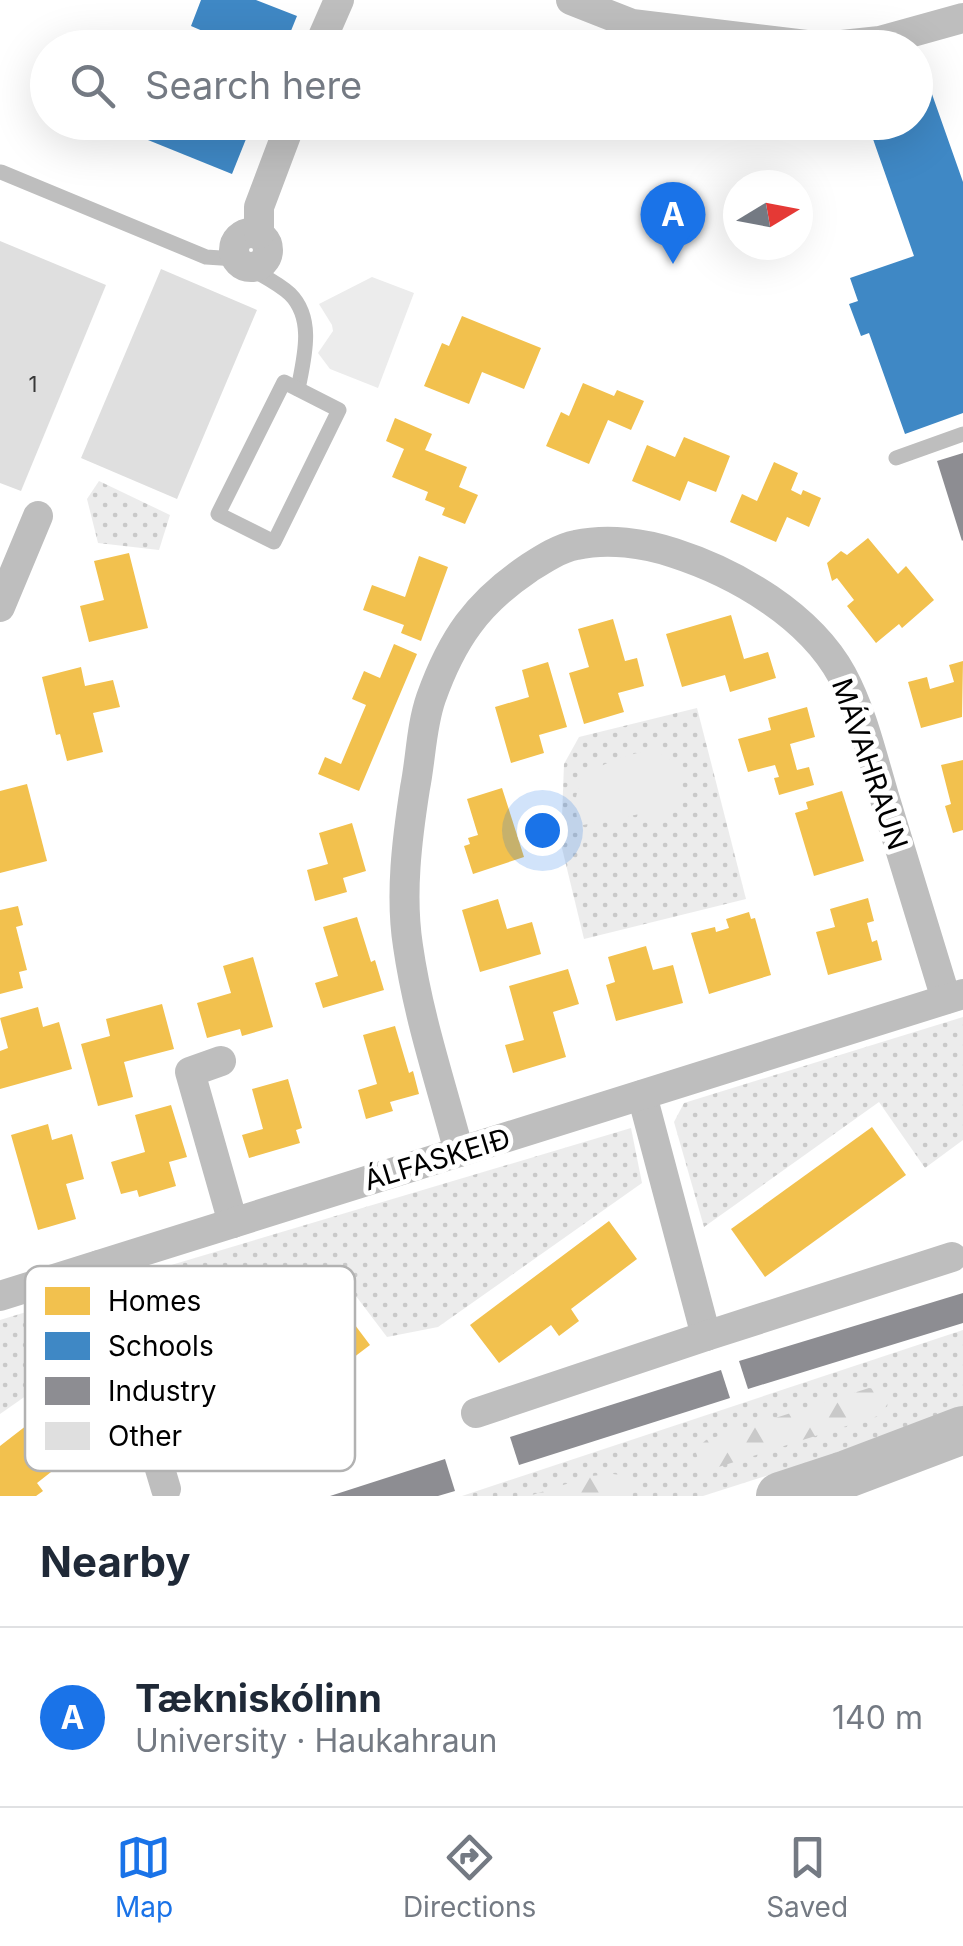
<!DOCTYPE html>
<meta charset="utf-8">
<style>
body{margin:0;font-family:Inter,sans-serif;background:#f2f2f3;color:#1f2937}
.compass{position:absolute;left:723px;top:170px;width:90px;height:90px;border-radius:50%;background:#fff;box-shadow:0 10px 40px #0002;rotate:80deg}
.you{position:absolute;left:542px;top:830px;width:35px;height:35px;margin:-25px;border:8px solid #fff;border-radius:50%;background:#1a73e8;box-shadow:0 0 0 15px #1a73e833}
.badge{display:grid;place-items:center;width:65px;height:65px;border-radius:50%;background:#1a73e8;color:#fff;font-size:32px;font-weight:700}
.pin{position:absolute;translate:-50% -82px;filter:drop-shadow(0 2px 5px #0008)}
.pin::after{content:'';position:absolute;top:52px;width:35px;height:30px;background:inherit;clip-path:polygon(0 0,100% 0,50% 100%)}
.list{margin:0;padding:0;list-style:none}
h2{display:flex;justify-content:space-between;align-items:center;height:130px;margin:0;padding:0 40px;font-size:42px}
h2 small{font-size:32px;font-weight:400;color:#747a83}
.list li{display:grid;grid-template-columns:65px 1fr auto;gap:30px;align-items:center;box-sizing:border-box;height:180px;padding:0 40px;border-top:2px solid #e0e1e3}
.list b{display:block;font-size:38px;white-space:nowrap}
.list p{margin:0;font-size:32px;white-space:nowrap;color:#747a83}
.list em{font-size:32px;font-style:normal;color:#747a83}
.icon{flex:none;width:55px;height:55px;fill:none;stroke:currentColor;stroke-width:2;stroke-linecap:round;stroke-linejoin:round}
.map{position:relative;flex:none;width:963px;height:1496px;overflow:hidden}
.search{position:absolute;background:#fff;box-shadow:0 10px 40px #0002;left:30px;right:30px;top:30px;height:110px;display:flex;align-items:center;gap:25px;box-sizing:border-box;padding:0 35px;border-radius:55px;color:#747a83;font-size:38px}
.sheet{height:310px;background:#fff}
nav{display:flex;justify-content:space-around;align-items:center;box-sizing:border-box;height:140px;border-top:2px solid #e0e1e3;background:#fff;font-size:28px;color:#747a83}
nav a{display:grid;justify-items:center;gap:5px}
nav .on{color:#1a73e8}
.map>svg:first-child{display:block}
</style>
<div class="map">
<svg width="963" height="1496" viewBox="0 0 963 1496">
<defs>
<pattern id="grass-dots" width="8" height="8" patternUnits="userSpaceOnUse" patternTransform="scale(2.5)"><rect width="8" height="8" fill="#ececec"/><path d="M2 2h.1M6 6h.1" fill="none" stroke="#c9c9c9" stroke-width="1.8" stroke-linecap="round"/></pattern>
<pattern id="forest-firs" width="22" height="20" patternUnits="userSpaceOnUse" patternTransform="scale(2.5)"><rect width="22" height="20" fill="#ececec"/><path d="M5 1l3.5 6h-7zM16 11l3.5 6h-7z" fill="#c9c9c9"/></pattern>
</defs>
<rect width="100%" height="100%" fill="#fff"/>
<g fill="url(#grass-dots)">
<polygon points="99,481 170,515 159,550 98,543 87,499"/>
<polygon points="697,708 746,899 584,939 561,844 564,764 579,737"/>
<polygon points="963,1017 963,1140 925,1168 879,1102 704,1227 674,1122 684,1103"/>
<polygon points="631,1128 642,1183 438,1327 387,1337 340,1275 175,1398 131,1277"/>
<polygon points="95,1291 103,1342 0,1414 0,1320"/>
<polygon points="963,1330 963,1413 703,1496 462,1496"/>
</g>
<g fill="url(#forest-firs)">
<polygon points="869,1388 882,1390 889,1401 881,1415 703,1472 695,1450 706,1440"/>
<polygon points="613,1474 628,1476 631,1489 625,1496 529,1496 591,1476"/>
</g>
<g fill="#ececec">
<polygon points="372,277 414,293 378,388 330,369 318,353 333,331 332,325 319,304"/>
<path d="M651,749L674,762L682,784L681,807L659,822L645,813L578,826C577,816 574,803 577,793C585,764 625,757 651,749Z"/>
</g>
<g fill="#f2c14e">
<polygon points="462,316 541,348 524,389 482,372 469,404 424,386 442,343 449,346"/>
<polygon points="583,383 614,396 617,390 644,401 631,430 608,420 589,464 546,446 561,412 569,416"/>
<polygon points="395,418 432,434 425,450 467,467 459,487 478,495 465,524 442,515 445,508 425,500 428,492 392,477 404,449 386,441"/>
<polygon points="684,437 730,456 716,492 688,481 680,501 632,481 647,445 675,457"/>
<polygon points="774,462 798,473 791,490 801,495 803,490 821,498 809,527 787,517 776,542 730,522 742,494 757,501"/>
<polygon points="868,538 898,574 906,566 934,600 902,628 899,624 876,643 847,606 854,600 837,578 832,581 827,563 841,551 847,555"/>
<polygon points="129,553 148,628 89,642 80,606 104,600 94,561"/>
<polygon points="419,556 448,567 421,641 401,633 404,625 363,610 372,585 405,597"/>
<polygon points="731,615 744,659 768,652 776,678 730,692 725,675 682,687 666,634"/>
<polygon points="613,619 625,661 637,658 644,686 618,693 624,712 584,724 569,673 589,667 578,629"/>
<polygon points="394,644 417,654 359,791 318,774 325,757 341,764 366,705 352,699 364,671 380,678"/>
<polygon points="963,661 962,717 921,728 908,682 927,677 930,689 954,682 949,665"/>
<polygon points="548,662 567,727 539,735 544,753 511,763 495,707 529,697 522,670"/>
<polygon points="81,667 85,686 113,680 120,707 93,713 103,752 67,761 60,734 56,735 42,677"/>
<polygon points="807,707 815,737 790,744 797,770 809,767 814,785 779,795 774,778 779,777 775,765 748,772 738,739 771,730 768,718"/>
<polygon points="963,760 963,830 953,833 945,806 951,804 941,765"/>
<polygon points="27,784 47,861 0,873 0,791"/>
<polygon points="502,788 524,857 473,874 464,846 470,844 468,838 478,835 467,799"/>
<polygon points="842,791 864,861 814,876 795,813 808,809 806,802"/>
<polygon points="352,823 366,871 343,878 347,892 315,901 307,870 328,864 319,833"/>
<polygon points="868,898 874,921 867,923 872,942 877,940 882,960 828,975 816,932 835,927 830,909"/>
<polygon points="498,899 507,929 532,922 541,954 480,972 462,910"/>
<polygon points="18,906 23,925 16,927 27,970 19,972 23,988 0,994 0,910"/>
<polygon points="749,912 751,919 755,918 771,975 709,994 691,933 715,927 716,932 729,928 726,919"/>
<polygon points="357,917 371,962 375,960 384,990 323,1008 315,983 338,976 323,927"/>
<polygon points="646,946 653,970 673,965 683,1003 616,1021 606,985 615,982 608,957"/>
<polygon points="253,957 273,1027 242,1036 240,1029 207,1038 197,1003 231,993 223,966"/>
<polygon points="568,969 579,1004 553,1012 566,1057 513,1073 505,1045 524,1040 509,986"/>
<polygon points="162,1004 174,1049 124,1062 133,1097 98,1106 81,1044 110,1036 106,1019"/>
<polygon points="38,1007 43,1027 59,1022 72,1069 0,1089 0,1051 8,1048 0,1018"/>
<polygon points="395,1026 409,1073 413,1071 419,1094 390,1102 393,1111 366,1119 358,1090 377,1084 363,1035"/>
<polygon points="288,1079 302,1128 296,1130 300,1143 249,1158 242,1135 263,1129 252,1089"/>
<polygon points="171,1105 187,1157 169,1162 176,1186 139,1197 137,1190 121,1194 111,1162 145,1152 135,1115"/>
<polygon points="48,1124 52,1140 72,1134 84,1179 66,1184 76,1219 38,1230 11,1135"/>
<polygon points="872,1127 906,1175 765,1277 731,1229"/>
<polygon points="609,1221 637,1259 571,1309 579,1321 559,1336 551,1325 499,1363 470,1325"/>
<polygon points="334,1297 370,1345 232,1450 196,1402"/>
<polygon points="71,1391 102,1432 37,1483 43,1491 36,1496 0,1496 0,1446"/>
</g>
<g fill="#3f88c5">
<polygon points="201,0 256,0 297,16 284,48 206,48 212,35 191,26"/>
<polygon points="921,63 963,182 963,413 905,434 869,333 861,336 849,304 858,301 850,278 914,256 867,122 916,122 916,65"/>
<polygon points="149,122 233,122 250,129 232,174 143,138"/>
</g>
<g fill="#8d8d92">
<polygon points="963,453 963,540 962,541 937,461"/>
<polygon points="963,1293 963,1323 748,1389 739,1361"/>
<polygon points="721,1370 730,1398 519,1465 510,1437"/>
<polygon points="445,1459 455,1491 438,1496 330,1496"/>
</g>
<g fill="#dfdfdf">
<polygon points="0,241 106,285 21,491 0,483"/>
<polygon points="161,269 257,310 177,499 81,458"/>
</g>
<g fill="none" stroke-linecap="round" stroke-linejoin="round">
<g stroke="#bebebe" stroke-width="15">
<polyline points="1,172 206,257 236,259"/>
<path d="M248,267C261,275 278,283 290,294C315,319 304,358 298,389"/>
<polygon points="284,382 339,410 274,542 218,514"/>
<polyline points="896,458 963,434"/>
</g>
<g stroke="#bebebe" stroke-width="30">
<polyline points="571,0 632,24 823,47 880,41 963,18"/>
<polyline points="318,48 339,0"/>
<circle cx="251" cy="250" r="17"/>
<polyline points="259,234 259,207 291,122"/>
<polyline points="0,607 38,516"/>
<polyline points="221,1061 190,1072 233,1223"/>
<polyline points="642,1095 706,1336"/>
<path d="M459,1152C441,1084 418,1016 408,946C400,895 407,839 415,788C421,758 421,727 431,698C452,639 477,603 529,568C543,559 560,548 576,545C608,538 644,543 674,553C736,573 809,615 842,675C862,712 872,756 884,796C905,864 925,932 946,999"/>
<polyline points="99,1265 166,1489"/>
<polyline points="0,1296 963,994"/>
<polyline points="476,1413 706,1336 952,1257"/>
</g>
<polyline stroke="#bebebe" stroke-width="48" points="780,1496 847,1474 963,1430"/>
</g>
<g text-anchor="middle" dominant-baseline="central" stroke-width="10" stroke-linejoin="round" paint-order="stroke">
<g font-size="22" fill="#383838">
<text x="33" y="384">1</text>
</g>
<g font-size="28" fill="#000" stroke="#fff">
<text transform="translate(870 764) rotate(71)">MÁVAHRAUN</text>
<text transform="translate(437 1159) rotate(-17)">ÁLFASKEIÐ</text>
</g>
</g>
<rect x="25" y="1266" width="330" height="205" rx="15" fill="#fff" stroke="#b2b2b2" stroke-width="2.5"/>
<rect x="45" y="1287" width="45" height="28" fill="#f2c14e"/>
<rect x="45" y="1332" width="45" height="28" fill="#3f88c5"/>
<rect x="45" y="1377" width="45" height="28" fill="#8d8d92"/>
<rect x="45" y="1422" width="45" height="28" fill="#dfdfdf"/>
<g font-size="28" fill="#000">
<text x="108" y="1311">Homes</text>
<text x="108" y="1356">Schools</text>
<text x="108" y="1401">Industry</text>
<text x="108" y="1446">Other</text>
</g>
</svg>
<svg class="compass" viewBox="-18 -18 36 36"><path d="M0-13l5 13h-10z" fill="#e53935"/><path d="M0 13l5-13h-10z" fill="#747a83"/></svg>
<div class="you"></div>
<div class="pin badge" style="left:673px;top:264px">A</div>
<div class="search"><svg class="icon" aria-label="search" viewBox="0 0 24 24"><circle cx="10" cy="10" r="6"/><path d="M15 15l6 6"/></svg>Search here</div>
</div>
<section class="sheet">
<h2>Nearby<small></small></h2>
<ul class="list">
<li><span class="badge">A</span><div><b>Tækniskólinn</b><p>University · Haukahraun</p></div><em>140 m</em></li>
</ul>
</section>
<nav>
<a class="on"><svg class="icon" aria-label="map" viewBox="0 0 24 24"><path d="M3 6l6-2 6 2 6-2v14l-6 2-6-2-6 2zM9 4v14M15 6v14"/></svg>Map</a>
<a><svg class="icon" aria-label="directions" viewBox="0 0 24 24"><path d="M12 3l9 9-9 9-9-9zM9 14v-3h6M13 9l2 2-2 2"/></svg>Directions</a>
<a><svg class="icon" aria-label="saved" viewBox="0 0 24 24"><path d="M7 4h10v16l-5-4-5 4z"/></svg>Saved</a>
</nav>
